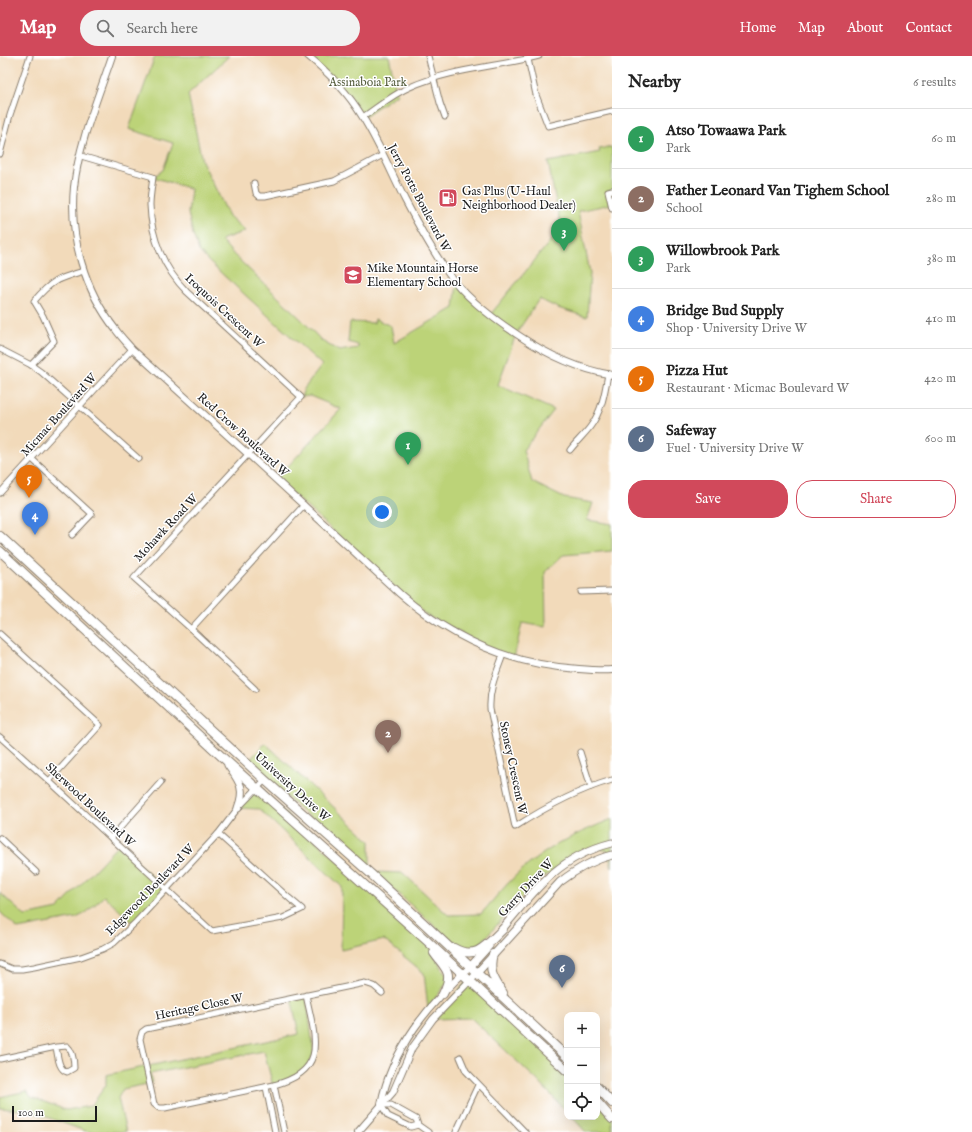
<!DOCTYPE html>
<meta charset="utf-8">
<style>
body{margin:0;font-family:"IM FELL English",serif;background:#f2f2f2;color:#222}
.controls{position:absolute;right:12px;bottom:12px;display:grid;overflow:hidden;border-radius:8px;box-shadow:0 4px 16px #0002}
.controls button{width:36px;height:36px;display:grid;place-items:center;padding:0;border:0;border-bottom:1px solid #e0e0e0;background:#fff;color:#222;font:20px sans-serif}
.scale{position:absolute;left:12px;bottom:10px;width:85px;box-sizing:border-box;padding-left:4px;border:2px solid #1c1c1c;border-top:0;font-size:11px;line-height:14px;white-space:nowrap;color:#1c1c1c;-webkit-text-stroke:3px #fff;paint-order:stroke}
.you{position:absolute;left:382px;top:456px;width:14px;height:14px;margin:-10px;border:3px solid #fff;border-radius:50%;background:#1a73e8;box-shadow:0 0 0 6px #1a73e833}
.badge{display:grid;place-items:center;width:26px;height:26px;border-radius:50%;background:#d1495b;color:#fff;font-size:13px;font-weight:700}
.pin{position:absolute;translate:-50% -33px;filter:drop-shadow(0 1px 2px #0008)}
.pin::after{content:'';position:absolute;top:21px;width:14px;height:12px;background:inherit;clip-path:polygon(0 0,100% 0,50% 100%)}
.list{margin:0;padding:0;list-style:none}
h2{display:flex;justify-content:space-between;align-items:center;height:52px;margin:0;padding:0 16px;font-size:17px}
h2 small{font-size:13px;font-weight:400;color:#767676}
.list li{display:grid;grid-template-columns:26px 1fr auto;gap:12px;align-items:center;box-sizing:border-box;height:60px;padding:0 16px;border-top:1px solid #e0e0e0}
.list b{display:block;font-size:15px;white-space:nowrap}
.list p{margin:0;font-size:13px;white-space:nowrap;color:#767676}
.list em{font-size:13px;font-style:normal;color:#767676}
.actions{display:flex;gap:8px;padding:12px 16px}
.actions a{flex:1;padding:9px 0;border:1px solid #d1495b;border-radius:16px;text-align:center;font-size:14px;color:#d1495b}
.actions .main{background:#d1495b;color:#fff}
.icon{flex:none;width:22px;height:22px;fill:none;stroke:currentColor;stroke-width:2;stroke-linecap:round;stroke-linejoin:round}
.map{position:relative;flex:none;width:612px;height:1076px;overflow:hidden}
header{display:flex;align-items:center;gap:24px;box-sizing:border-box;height:56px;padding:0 20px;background:#d1495b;color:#fff}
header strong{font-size:19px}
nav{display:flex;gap:22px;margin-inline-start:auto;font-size:14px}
.search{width:280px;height:36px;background:#f2f2f2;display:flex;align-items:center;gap:10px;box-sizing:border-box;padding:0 14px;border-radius:22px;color:#767676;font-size:15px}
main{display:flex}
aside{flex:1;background:#fff}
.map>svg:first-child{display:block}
</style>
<header>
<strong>Map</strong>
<div class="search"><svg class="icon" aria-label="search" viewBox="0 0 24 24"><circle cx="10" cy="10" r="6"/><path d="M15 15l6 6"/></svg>Search here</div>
<nav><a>Home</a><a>Map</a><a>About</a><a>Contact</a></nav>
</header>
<main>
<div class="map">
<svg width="612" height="1076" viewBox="0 0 612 1076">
<rect width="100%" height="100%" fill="#fff"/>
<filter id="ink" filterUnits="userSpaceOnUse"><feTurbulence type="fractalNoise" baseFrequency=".025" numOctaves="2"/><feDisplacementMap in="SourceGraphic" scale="8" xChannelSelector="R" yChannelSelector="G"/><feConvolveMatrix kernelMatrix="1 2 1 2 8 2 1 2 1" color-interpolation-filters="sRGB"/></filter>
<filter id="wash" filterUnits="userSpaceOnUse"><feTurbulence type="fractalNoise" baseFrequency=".012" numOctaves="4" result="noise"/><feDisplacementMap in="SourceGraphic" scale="16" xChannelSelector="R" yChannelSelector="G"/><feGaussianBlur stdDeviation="0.9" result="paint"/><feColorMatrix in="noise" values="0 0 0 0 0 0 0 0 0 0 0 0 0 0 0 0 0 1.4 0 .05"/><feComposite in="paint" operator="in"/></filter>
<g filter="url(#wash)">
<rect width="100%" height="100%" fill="#f2daba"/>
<g fill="#bcd378" stroke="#6c784a">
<polygon points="155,0 229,0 188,38 202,105 229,160 245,175 221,184 234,199 301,263 322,285 339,295 358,292 358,289 348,286 350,266 374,267 375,263 391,270 394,287 454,252 457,228 490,259 561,172 548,106 600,96 599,93 612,91 612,134 608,135 611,148 578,155 590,217 587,261 558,252 539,243 516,278 498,329 554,354 523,394 532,426 564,442 593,447 587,464 612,468 612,495 563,499 545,516 546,571 522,567 514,602 503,599 426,559 276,423 341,353 310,340 301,341 304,333 322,309 209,206 199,195 193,179 188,157 191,133 153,121 163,114 173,87 129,73"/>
<polygon points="308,0 389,0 397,38 363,61 354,48"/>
<polygon points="265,687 370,785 370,813 247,707"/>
<polygon points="257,732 426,884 449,924 428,952 424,917 384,884 341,894 342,831 259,753 238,752"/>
<path d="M612,763V811L608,795L597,792L577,800L534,827L482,886C474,893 469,894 458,891L374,816L403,817L448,859L481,858C495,842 512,821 528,809C554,787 581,776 612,763Z"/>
<polygon points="118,789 166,833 134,868 104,840 86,857 76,862 18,873 0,856 0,837 25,860 58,853"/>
<polygon points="468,924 567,1015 567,1056 537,1024 471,962 433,963"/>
<polygon points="306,939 314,997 304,1015 273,1030 264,995 150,1018 152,1027 123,1033 118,1042 126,1076 88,1076 41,1059 21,1054 0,1052 0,1041 27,1035 31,1041 66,1054 91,1050 106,1029 106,1019 299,978 291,942"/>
<polygon points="597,1046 612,1063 612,1076 586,1076 572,1061 597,1061"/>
</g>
</g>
<g filter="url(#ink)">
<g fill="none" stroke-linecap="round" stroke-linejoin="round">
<defs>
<g id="minor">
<polyline points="428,0 440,47 445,61"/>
<polyline points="528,3 536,39 548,70 612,55"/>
<path d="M363,61C378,51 393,38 410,31C450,13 496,11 539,0"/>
<polyline points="0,98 10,59 30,0"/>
<path d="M81,100L153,121C152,130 150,140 150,149C151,182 164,213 187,236L301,341L134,522L191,573L255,633"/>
<polyline points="254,127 256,137 259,140 265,140 334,125 383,99"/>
<polyline points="612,134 608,135 612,152"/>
<polyline points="0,293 31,309 41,316 139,403"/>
<path d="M31,309L54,285L43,260L34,245C52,224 57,223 84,215"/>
<path d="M570,394C576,386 584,379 590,371C602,355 605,336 608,318"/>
<polyline points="32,403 92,458 72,479"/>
<polyline points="0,437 132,293"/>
<polyline points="581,536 612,535"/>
<polyline points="191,573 304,449"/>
<polyline points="0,578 100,669 49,725"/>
<path d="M503,599C496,618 489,633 490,653L515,771C546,751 577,734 612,724"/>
<polyline points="0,681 49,725 212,875 283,862 302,853 289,842 218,778"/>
<polyline points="580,696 591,731"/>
<polyline points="0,782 36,816"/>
<polyline points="111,782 161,726"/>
<polyline points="0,908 12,913 22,913 34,911 81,901 103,893 114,887 136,866 218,778 238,752 265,724"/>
<path d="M306,939C315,982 329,1015 274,1029L165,1052H159L154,1048L140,983L142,976L146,973L365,927L374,930L382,937"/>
<polyline points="460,1001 466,1015 525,1076"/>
<path d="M0,1003L56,991L67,990C73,995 74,1004 74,1012L67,1016C58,1013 58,1000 56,991"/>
<polyline points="274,1029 284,1076"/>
<polyline points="266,1031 275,1076"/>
<polyline points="381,1049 391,1049 416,1063 418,1069 428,1076"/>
<polyline points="381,1049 388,1060 411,1071 418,1069"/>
<polyline points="456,1076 478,1029"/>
</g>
<g id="tertiary">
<path d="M112,0C98,42 79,86 74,131C69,182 85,235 116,274C121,281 127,287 132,293L248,398L400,538C452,583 510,609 579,613C590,614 601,615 612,614"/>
<path d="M308,0C329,17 348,37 362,60C379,87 391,116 405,144C418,169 432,194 448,217C466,242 492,262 518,279C546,298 578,313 612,319"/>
<path d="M381,1048C392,992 429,948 470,911"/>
<polyline points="358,1076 393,1036 412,992 433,963 477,917"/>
</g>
<g id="secondary">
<path d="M228,709C239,725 246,732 238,752"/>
<path d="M499,877C533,836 557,801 612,787"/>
<polyline points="470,911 489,890"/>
<path d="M477,917L560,826C577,813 592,804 612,799"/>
</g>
<g id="primary">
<polyline points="0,480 265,724 371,818 567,1001"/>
<polyline points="0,495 220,699 426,884 567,1015"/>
<path d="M454,892C477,905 487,888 503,873"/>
<path d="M434,897C446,914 454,916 443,938"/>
<path d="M493,898C488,916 494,923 503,937"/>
<polyline points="597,1031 612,1047"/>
<polyline points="597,1046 612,1063"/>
</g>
</defs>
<use href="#minor" stroke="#877b6b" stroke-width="7"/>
<use href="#tertiary" stroke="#877b6b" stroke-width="8"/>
<use href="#secondary" stroke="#877b6b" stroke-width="9"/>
<use href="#primary" stroke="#877b6b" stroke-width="10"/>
<use href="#minor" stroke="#fff" stroke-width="5"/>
<use href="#tertiary" stroke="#fff" stroke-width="6"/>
<use href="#secondary" stroke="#fff" stroke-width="7"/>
<use href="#primary" stroke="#fff" stroke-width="8"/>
</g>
</g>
<defs>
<symbol id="fuel-square" viewBox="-11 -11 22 22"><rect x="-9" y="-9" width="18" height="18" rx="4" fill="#d1495b" stroke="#fff"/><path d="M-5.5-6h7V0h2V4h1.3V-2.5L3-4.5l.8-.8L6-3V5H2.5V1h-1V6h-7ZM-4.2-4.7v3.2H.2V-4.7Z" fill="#fff"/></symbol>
<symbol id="school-square" viewBox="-11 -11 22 22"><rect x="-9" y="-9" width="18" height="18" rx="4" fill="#d1495b" stroke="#fff"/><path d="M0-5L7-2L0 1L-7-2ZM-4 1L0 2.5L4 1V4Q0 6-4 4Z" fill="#fff"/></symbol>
</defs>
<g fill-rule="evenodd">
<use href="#fuel-square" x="437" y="131" width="22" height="22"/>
<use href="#school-square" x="342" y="208" width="22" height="22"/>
</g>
<g text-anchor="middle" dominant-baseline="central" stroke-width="3" stroke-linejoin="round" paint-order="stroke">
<g font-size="12" fill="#545c3c" stroke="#fff">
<text x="368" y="26">Assinaboia Park</text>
</g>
<g font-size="12" fill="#1c1c1c" stroke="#fff" text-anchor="start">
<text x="462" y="135">Gas Plus (U-Haul<tspan x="462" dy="14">Neighborhood Dealer)</tspan></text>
<text x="367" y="212">Mike Mountain Horse<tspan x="367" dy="14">Elementary School</tspan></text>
</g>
<g font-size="12" fill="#1c1c1c" stroke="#fff">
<text transform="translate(419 142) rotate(62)">Jerry Potts Boulevard W</text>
<text transform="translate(224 255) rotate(43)">Iroquois Crescent W</text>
<text transform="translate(59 359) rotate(-48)">Micmac Boulevard W</text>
<text transform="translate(243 379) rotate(42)">Red Crow Boulevard W</text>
<text transform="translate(166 472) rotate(-47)">Mohawk Road W</text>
<text transform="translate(513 712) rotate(78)">Stoney Crescent W</text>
<text transform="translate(292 731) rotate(42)">University Drive W</text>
<text transform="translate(90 749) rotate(43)">Sherwood Boulevard W</text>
<text transform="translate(526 832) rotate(-47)">Garry Drive W</text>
<text transform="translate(150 834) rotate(-46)">Edgewood Boulevard W</text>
<text transform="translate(199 951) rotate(-12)">Heritage Close W</text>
</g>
</g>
</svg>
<div class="controls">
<button>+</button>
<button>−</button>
<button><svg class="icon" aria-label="locate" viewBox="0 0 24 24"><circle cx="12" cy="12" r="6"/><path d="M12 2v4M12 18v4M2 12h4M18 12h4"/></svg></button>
</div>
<div class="scale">100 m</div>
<div class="you"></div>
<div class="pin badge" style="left:408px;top:409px;background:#2e9e5b">1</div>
<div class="pin badge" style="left:388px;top:697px;background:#8d6e63">2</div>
<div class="pin badge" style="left:564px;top:195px;background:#2e9e5b">3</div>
<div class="pin badge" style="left:35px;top:479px;background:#3f7fe0">4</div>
<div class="pin badge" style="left:29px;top:442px;background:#e8710a">5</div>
<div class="pin badge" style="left:562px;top:932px;background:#5c6f8a">6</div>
</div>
<aside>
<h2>Nearby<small>6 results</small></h2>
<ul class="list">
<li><span class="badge" style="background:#2e9e5b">1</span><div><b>Atso Towaawa Park</b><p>Park</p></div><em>60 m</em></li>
<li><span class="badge" style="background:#8d6e63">2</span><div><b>Father Leonard Van Tighem School</b><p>School</p></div><em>280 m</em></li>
<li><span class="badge" style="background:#2e9e5b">3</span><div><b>Willowbrook Park</b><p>Park</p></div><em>380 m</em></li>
<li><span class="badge" style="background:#3f7fe0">4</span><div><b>Bridge Bud Supply</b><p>Shop · University Drive W</p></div><em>410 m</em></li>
<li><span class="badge" style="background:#e8710a">5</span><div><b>Pizza Hut</b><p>Restaurant · Micmac Boulevard W</p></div><em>420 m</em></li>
<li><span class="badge" style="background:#5c6f8a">6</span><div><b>Safeway</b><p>Fuel · University Drive W</p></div><em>600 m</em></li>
</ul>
<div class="actions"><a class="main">Save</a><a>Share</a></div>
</aside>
</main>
